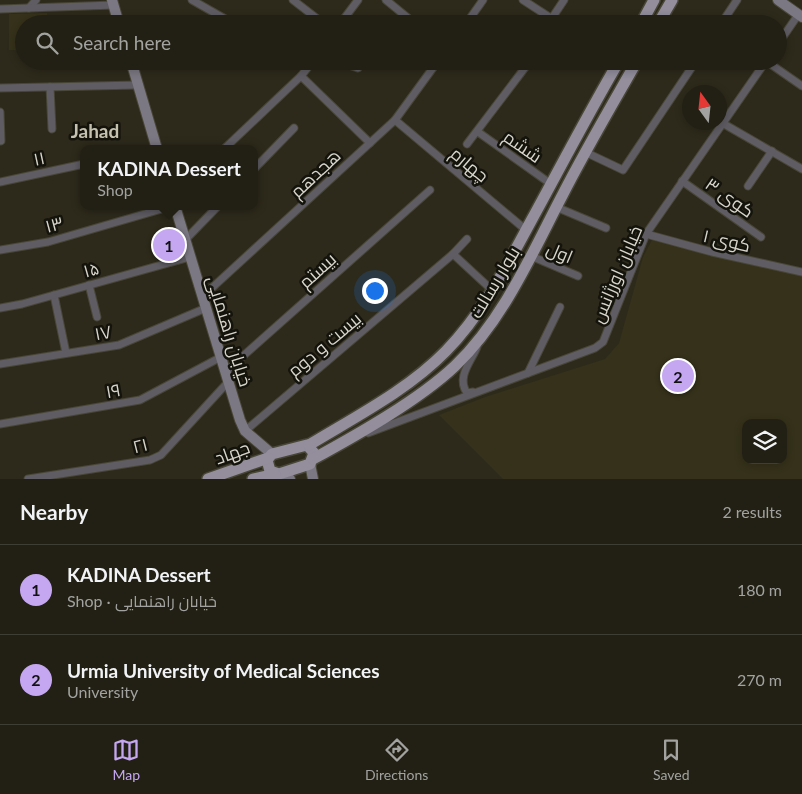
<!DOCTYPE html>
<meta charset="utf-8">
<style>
body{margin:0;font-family:Lato,Cairo,sans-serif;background:#2a281d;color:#f1f3f6}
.controls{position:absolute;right:15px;bottom:15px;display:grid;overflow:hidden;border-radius:10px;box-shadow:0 2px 8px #0003}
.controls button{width:45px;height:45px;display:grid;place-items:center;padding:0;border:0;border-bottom:1px solid #3f3e34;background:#222014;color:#f1f3f6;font:25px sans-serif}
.compass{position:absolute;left:682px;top:85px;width:45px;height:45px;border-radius:50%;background:#222014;box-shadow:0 2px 8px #0003;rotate:345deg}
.you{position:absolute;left:374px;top:290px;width:18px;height:18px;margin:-12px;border:4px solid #fff;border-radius:50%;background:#1a73e8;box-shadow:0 0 0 8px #1a73e833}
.badge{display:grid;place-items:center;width:32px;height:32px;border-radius:50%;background:#c5a7f1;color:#111;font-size:16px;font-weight:700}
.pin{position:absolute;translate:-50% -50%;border:2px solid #fff;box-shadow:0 1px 5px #0006}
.popup{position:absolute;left:80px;top:145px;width:178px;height:65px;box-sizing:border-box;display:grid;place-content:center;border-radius:10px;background:#222014;filter:drop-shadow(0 1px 4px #0005);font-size:16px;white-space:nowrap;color:#a2a3a0}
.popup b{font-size:19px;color:#f1f3f6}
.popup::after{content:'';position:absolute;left:50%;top:100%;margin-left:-10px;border:10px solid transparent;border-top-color:#222014}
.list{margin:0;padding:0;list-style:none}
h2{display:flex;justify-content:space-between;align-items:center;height:65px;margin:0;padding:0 20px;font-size:21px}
h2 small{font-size:16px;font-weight:400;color:#a2a3a0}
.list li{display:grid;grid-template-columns:32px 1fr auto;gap:15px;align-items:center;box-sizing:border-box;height:90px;padding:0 20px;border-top:1px solid #3f3e34}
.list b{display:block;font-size:19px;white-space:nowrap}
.list p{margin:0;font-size:16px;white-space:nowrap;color:#a2a3a0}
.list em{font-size:16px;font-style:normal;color:#a2a3a0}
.icon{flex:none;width:28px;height:28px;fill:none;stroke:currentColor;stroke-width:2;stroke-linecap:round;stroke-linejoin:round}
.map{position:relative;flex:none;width:802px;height:479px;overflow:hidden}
.search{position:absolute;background:#222014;box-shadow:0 2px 8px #0003;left:15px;right:15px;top:15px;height:55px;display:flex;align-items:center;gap:12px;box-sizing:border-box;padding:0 18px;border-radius:28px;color:#a2a3a0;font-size:19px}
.sheet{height:245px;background:#222014}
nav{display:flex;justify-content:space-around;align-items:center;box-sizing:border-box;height:70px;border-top:1px solid #3f3e34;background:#222014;font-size:14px;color:#a2a3a0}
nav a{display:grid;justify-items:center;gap:2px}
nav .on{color:#c5a7f1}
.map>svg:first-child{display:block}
</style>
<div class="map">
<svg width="802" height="479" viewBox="0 0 802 479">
<rect width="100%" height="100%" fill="#2d2a1b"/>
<g fill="#35311a" fill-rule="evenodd">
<polygon points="47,13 47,24 24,24 24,50 9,50 9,14"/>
<path d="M652,240L802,274V479H503L439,415L485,397L605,359L619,343L643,257ZM746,423H783V460H746Z"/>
</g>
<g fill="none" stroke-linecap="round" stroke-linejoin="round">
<defs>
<g id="street">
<polyline points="192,0 234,24"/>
<polyline points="293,0 324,24"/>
<polyline points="386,0 408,18"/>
<polyline points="523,0 560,24"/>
<polyline points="29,8 36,0"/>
<polyline points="0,9 114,5"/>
<polyline points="552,18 564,0"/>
<polyline points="340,24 358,0"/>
<polyline points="466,24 483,0"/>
<polyline points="721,24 737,0"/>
<polyline points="778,44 798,15"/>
<polyline points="337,61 358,68"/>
<polyline points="766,61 802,86"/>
<polyline points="301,76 370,143"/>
<polyline points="50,87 52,129"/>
<polyline points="0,88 138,85"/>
<polyline points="0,112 1,141"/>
<polyline points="395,120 526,230"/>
<polyline points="724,124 802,169"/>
<polyline points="478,132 551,184"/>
<polyline points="467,144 530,61"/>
<polyline points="224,149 301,76 313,61"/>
<polyline points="585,152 623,170 696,61"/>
<polyline points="254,169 294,128"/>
<polyline points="682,181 761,237"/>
<polyline points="0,182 84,164"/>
<polyline points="748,186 772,151"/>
<polyline points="556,207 606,228"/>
<polyline points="646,234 712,252 802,272"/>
<polyline points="185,240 218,206"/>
<polyline points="0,250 48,242 172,206"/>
<polyline points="453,254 493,291"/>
<polyline points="531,256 578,276"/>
<polyline points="89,285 97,317"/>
<polyline points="54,295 66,353"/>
<polyline points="202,297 395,120 438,61"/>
<polyline points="0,308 22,304 190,257"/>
<polyline points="0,364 119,345 206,308"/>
<polyline points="225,372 430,190"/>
<polyline points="528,373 560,307"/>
<path d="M473,392L467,393C456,377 471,362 477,347"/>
<polyline points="0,424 140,400 221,357"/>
<polyline points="245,431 453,254 467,239"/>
<polyline points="368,433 595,348 603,342 646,234 766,61"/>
<polyline points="28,479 150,460 161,455 228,382"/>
</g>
<g id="secondary">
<polyline points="112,0 119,24"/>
<polyline points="778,0 802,17"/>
<polyline points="131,61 157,149"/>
<polyline points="175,206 240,420 245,431 272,454"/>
<polyline points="310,464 313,479"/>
<polyline points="282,473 290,479"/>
</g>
<g id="primary">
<polyline points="641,24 654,0"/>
<polyline points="658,24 672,0"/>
<polygon points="307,445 314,453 310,464 279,474 270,471 267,460 272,454"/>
<path d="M309,445C355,417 408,390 446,351C483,313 506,267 531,221C560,168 588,114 619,61"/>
<path d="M313,459C357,435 419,400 455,366C504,319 532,253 563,194C586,149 612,105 637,61"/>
<polyline points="208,479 268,458"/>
<polyline points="253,479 275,474"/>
</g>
</defs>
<use href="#street" stroke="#484637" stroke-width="9"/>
<use href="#secondary" stroke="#484637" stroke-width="12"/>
<use href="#primary" stroke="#484637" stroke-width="14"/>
<use href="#street" stroke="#5f5c63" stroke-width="7"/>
<use href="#secondary" stroke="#7c7883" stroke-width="10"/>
<use href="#primary" stroke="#938d9c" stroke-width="11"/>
</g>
<g text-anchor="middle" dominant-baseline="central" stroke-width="5" stroke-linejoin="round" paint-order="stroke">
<g font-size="18" fill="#d8d6cc" stroke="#14130c">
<text transform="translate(523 146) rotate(35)">ششم</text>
<text transform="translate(39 158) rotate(-12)">۱۱</text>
<text transform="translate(470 164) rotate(40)">چهارم</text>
<text transform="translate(315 173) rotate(-43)">هجدهم</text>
<text transform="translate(730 197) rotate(35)">کوی ۳</text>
<text transform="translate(54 224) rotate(-15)">۱۳</text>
<text transform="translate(727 240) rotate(13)">کوی ۱</text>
<text transform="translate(560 252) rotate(23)">اول</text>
<text transform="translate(91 269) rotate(-16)">۱۵</text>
<text transform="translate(317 270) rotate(-42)">بیستم</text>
<text transform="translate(616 274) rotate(-67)">خیابان اورژانس</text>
<text transform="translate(494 282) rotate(-59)">بلوار رسالت</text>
<text transform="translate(230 331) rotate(73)">خیابان راهنمایی</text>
<text transform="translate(103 332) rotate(-11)">۱۷</text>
<text transform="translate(324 344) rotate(-40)">بیست و دوم</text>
<text transform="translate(113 390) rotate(-10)">۱۹</text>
<text transform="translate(140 445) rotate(-14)">۲۱</text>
<text transform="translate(232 452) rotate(-20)">جهاد</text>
</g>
<g font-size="19" font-weight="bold" fill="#c4c1ae" stroke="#14130c">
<text x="95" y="130">Jahad</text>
</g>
</g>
</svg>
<div class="controls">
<button><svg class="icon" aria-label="layers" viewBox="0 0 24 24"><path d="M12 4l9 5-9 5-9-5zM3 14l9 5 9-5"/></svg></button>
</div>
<svg class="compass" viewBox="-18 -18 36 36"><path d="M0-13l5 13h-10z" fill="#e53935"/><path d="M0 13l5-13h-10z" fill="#a2a3a0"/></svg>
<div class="you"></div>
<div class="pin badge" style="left:169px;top:245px">1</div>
<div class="popup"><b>KADINA Dessert</b>Shop</div>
<div class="pin badge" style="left:678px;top:376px">2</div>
<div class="search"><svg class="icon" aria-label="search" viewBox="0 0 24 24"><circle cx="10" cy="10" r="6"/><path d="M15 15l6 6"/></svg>Search here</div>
</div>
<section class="sheet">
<h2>Nearby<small>2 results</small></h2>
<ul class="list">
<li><span class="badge">1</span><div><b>KADINA Dessert</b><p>Shop · خیابان راهنمایی</p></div><em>180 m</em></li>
<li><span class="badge">2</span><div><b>Urmia University of Medical Sciences</b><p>University</p></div><em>270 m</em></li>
</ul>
</section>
<nav>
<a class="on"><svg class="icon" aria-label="map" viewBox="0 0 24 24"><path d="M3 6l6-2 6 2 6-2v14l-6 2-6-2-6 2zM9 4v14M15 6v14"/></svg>Map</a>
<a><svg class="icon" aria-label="directions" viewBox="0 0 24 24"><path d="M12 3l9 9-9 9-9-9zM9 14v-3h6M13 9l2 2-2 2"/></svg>Directions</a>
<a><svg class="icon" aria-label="saved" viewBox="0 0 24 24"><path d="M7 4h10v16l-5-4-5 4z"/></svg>Saved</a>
</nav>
